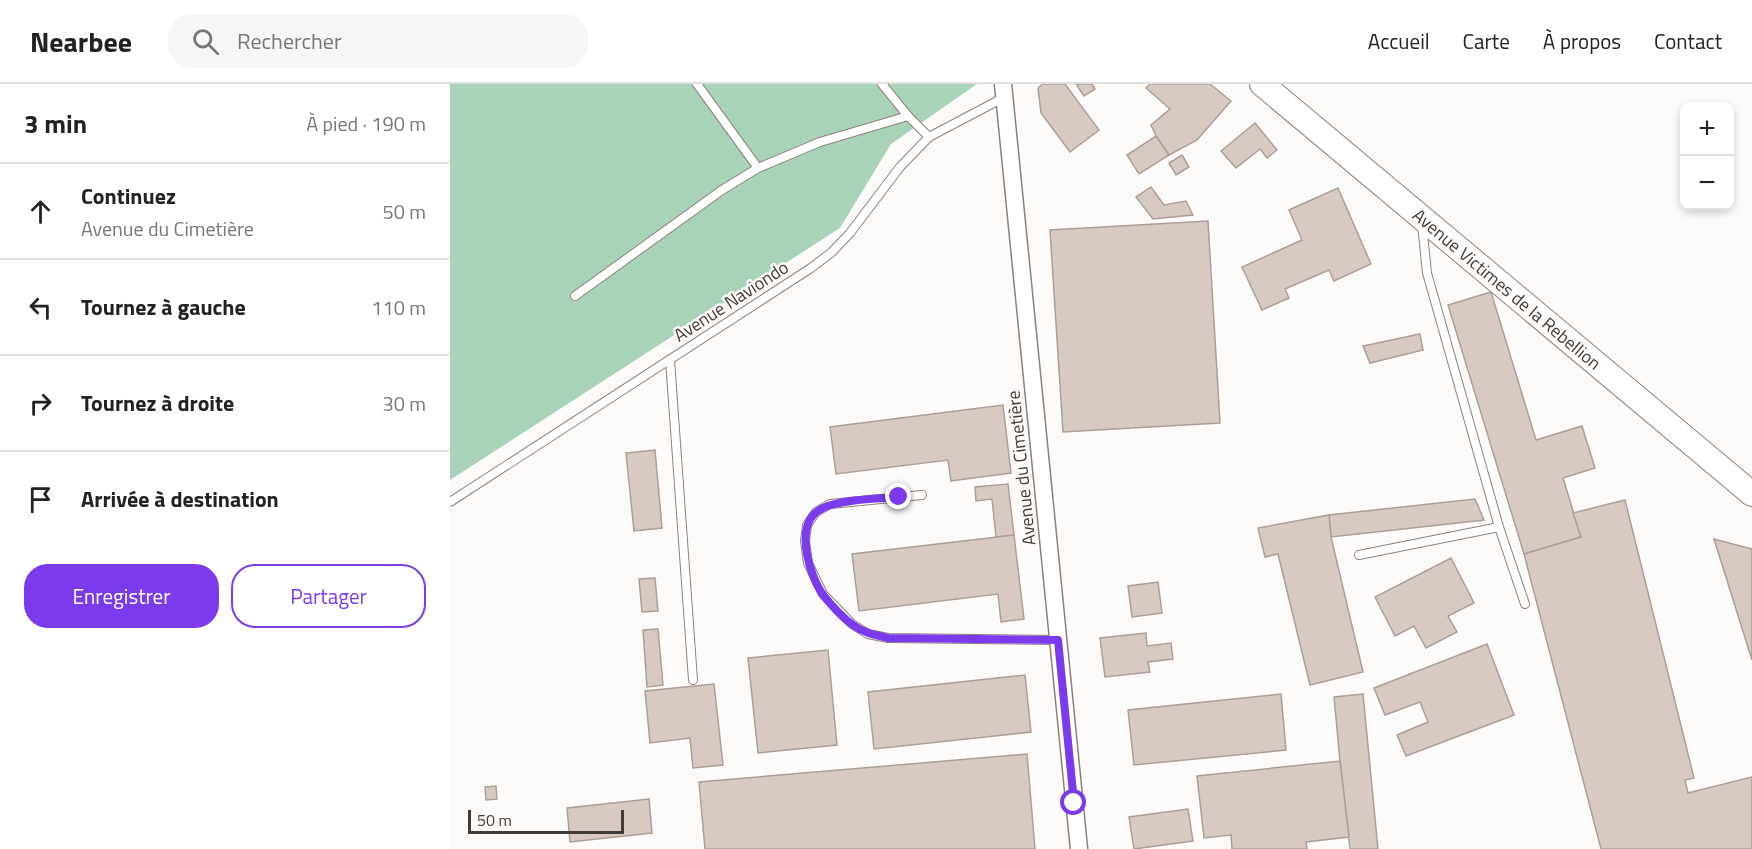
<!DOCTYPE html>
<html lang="fr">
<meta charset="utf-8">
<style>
body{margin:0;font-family:"Titillium Web",sans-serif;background:#f6f6f6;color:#222}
.controls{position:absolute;right:18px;top:18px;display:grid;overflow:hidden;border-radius:12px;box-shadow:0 3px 9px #0003}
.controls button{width:54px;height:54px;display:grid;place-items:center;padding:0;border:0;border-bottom:2px solid #e0e0e0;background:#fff;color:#222;font:30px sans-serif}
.scale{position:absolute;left:18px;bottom:15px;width:156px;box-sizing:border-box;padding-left:6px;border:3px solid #413b38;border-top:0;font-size:16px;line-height:21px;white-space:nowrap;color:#413b38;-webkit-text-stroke:4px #fdfbf9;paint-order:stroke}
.stop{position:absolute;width:18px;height:18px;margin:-14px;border:4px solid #7c3aed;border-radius:50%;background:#fff}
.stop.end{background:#7c3aed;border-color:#fff;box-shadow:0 2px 6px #0008}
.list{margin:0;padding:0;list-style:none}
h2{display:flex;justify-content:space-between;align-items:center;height:78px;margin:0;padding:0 24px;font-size:26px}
h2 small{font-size:20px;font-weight:400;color:#767676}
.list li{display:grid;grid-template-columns:39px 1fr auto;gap:18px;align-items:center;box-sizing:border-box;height:96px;padding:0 24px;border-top:2px solid #e0e0e0}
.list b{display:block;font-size:22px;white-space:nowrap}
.list p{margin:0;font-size:20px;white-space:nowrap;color:#767676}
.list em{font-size:20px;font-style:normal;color:#767676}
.actions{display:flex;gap:12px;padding:18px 24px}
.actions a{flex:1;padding:14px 0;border:2px solid #7c3aed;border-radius:24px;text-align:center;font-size:21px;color:#7c3aed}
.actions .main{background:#7c3aed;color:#fff}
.icon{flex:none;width:33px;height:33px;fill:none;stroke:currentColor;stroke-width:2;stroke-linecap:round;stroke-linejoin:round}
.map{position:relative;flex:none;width:1302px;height:765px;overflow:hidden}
header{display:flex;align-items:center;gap:36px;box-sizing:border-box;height:84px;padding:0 30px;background:#fff;border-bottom:2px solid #e0e0e0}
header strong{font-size:28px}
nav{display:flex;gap:33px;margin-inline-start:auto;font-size:21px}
.search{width:420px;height:54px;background:#f6f6f6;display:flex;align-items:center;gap:15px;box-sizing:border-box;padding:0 21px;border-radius:24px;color:#767676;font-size:22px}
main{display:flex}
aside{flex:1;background:#fff}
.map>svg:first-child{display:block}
</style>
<header>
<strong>Nearbee</strong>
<div class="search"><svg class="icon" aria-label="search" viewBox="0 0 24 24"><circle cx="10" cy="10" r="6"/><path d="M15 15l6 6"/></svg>Rechercher</div>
<nav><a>Accueil</a><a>Carte</a><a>À propos</a><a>Contact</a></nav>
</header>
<main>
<aside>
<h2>3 min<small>À pied · 190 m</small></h2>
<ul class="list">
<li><svg class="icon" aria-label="ahead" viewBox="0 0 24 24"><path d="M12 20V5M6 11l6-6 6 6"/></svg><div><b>Continuez</b><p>Avenue du Cimetière</p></div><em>50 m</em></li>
<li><svg class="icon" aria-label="left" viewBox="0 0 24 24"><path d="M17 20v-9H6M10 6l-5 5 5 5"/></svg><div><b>Tournez à gauche</b></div><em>110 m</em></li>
<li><svg class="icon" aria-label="right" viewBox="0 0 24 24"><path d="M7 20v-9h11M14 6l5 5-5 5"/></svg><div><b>Tournez à droite</b></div><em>30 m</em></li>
<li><svg class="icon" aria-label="arrive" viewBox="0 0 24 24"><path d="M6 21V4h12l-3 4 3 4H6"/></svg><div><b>Arrivée à destination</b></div></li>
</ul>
<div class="actions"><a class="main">Enregistrer</a><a>Partager</a></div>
</aside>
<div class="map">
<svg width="1302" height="765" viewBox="0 0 1302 765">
<rect width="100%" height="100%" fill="#fdfbf9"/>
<polygon fill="#a8d3b9" points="0,0 527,0 441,60 390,144 0,396"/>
<g fill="#d8cac2" stroke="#ab9e97" stroke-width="1.5">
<polygon points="593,0 615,0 649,46 620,68 591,29 588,4"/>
<polygon points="626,0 642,0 645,5 634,12"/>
<polygon points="700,0 760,0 781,17 747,56 719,71 706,52 701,41 720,25 696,4"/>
<polygon points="805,39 827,66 817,74 810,65 786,84 771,67"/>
<polygon points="706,52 719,71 689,90 677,71"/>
<polygon points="732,71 739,83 726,91 719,79"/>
<polygon points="701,103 714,121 736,117 743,131 703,135 686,113"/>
<polygon points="888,104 921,180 884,197 879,186 835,205 839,214 812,226 792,183 852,156 839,126"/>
<polygon points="758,137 770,339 613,348 600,146"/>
<polygon points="1041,208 1086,356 1132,342 1145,384 1113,394 1131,453 1074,470 998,221"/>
<polygon points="970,250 973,266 920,279 913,262"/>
<polygon points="553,321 561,389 501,397 498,376 386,390 380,343"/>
<polygon points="205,366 212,444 184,447 176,369"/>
<polygon points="558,400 564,451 546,453 542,415 526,417 525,403"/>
<polygon points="1025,415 1034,436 881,453 879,431"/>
<polygon points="1175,416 1244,694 1235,696 1238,709 1302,693 1302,765 1151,765 1074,470 1131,453 1123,429"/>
<polygon points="879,431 881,453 913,588 860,601 828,470 815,473 808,444"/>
<polygon points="564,451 574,535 551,538 548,510 409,527 402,470"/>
<polygon points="1264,455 1302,465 1302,576"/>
<polygon points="1001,474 1024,519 998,532 1007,548 976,564 964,542 945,552 925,513"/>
<polygon points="205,494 208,527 192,528 189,495"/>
<polygon points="708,498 712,529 682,533 678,502"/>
<polygon points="208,545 213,601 197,603 193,546"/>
<polygon points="696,549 697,562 721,559 723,575 698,578 700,588 655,593 650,554"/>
<polygon points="1037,560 1064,631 956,672 947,651 978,638 970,618 935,631 924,604"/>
<polygon points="378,566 387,661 308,669 298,574"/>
<polygon points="575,591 581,648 424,665 418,608"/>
<polygon points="264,600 273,681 243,684 240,654 200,659 195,607"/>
<polygon points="831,610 836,666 684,681 678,626"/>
<polygon points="913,610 928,765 900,765 890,677 884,613"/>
<polygon points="577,670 585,765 255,765 249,698"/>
<polygon points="890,677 899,753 856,758 857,765 782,765 781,751 754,754 747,692"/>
<polygon points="46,702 47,715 36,716 35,703"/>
<polygon points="199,715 202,749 120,758 117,724"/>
<polygon points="738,725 743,757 684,765 679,733"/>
</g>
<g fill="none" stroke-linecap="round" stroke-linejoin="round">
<defs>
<g id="lane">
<polyline points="247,0 308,84"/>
<polyline points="432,0 458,32 479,53"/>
<polyline points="972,140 977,189 1049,443 1075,520"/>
<polyline points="125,212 272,106 308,84 370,58 458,32"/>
<polyline points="220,276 243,596"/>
<polyline points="472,411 380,420 366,428 357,441 355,457 358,479 373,510 402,540 418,550 438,554 608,556"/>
<polyline points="0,418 361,184 382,168 400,149 450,83 479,53 553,14"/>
<polyline points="909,471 1049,443"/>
</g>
<polyline id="street" points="553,0 629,765"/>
<polyline id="secondary" points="812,0 1302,410"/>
</defs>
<use href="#lane" stroke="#8d8079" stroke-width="10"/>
<use href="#street" stroke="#8d8079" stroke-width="19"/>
<use href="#secondary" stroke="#8d8079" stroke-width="26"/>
<use href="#lane" stroke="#fff" stroke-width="8"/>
<use href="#street" stroke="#fff" stroke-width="16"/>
<use href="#secondary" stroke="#fff" stroke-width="24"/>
</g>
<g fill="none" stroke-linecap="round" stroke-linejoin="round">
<path stroke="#7c3aed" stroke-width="8" d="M449,413C428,415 384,415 368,427C344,443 360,494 374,512C382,522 393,534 403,541C414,549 425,551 438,554L608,556L624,719"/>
</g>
<g text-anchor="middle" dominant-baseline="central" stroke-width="5" stroke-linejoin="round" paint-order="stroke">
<g font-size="18" fill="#413b38" stroke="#fdfbf9">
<text transform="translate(1057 205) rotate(40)">Avenue Victimes de la Rebellion</text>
<text transform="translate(281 217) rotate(-33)">Avenue Naviondo</text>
<text transform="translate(571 384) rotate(-96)">Avenue du Cimetière</text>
</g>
</g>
</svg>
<div class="controls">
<button>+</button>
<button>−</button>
</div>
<div class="scale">50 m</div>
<div class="stop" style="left:624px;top:719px"></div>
<div class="stop end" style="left:449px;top:413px"></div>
</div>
</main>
